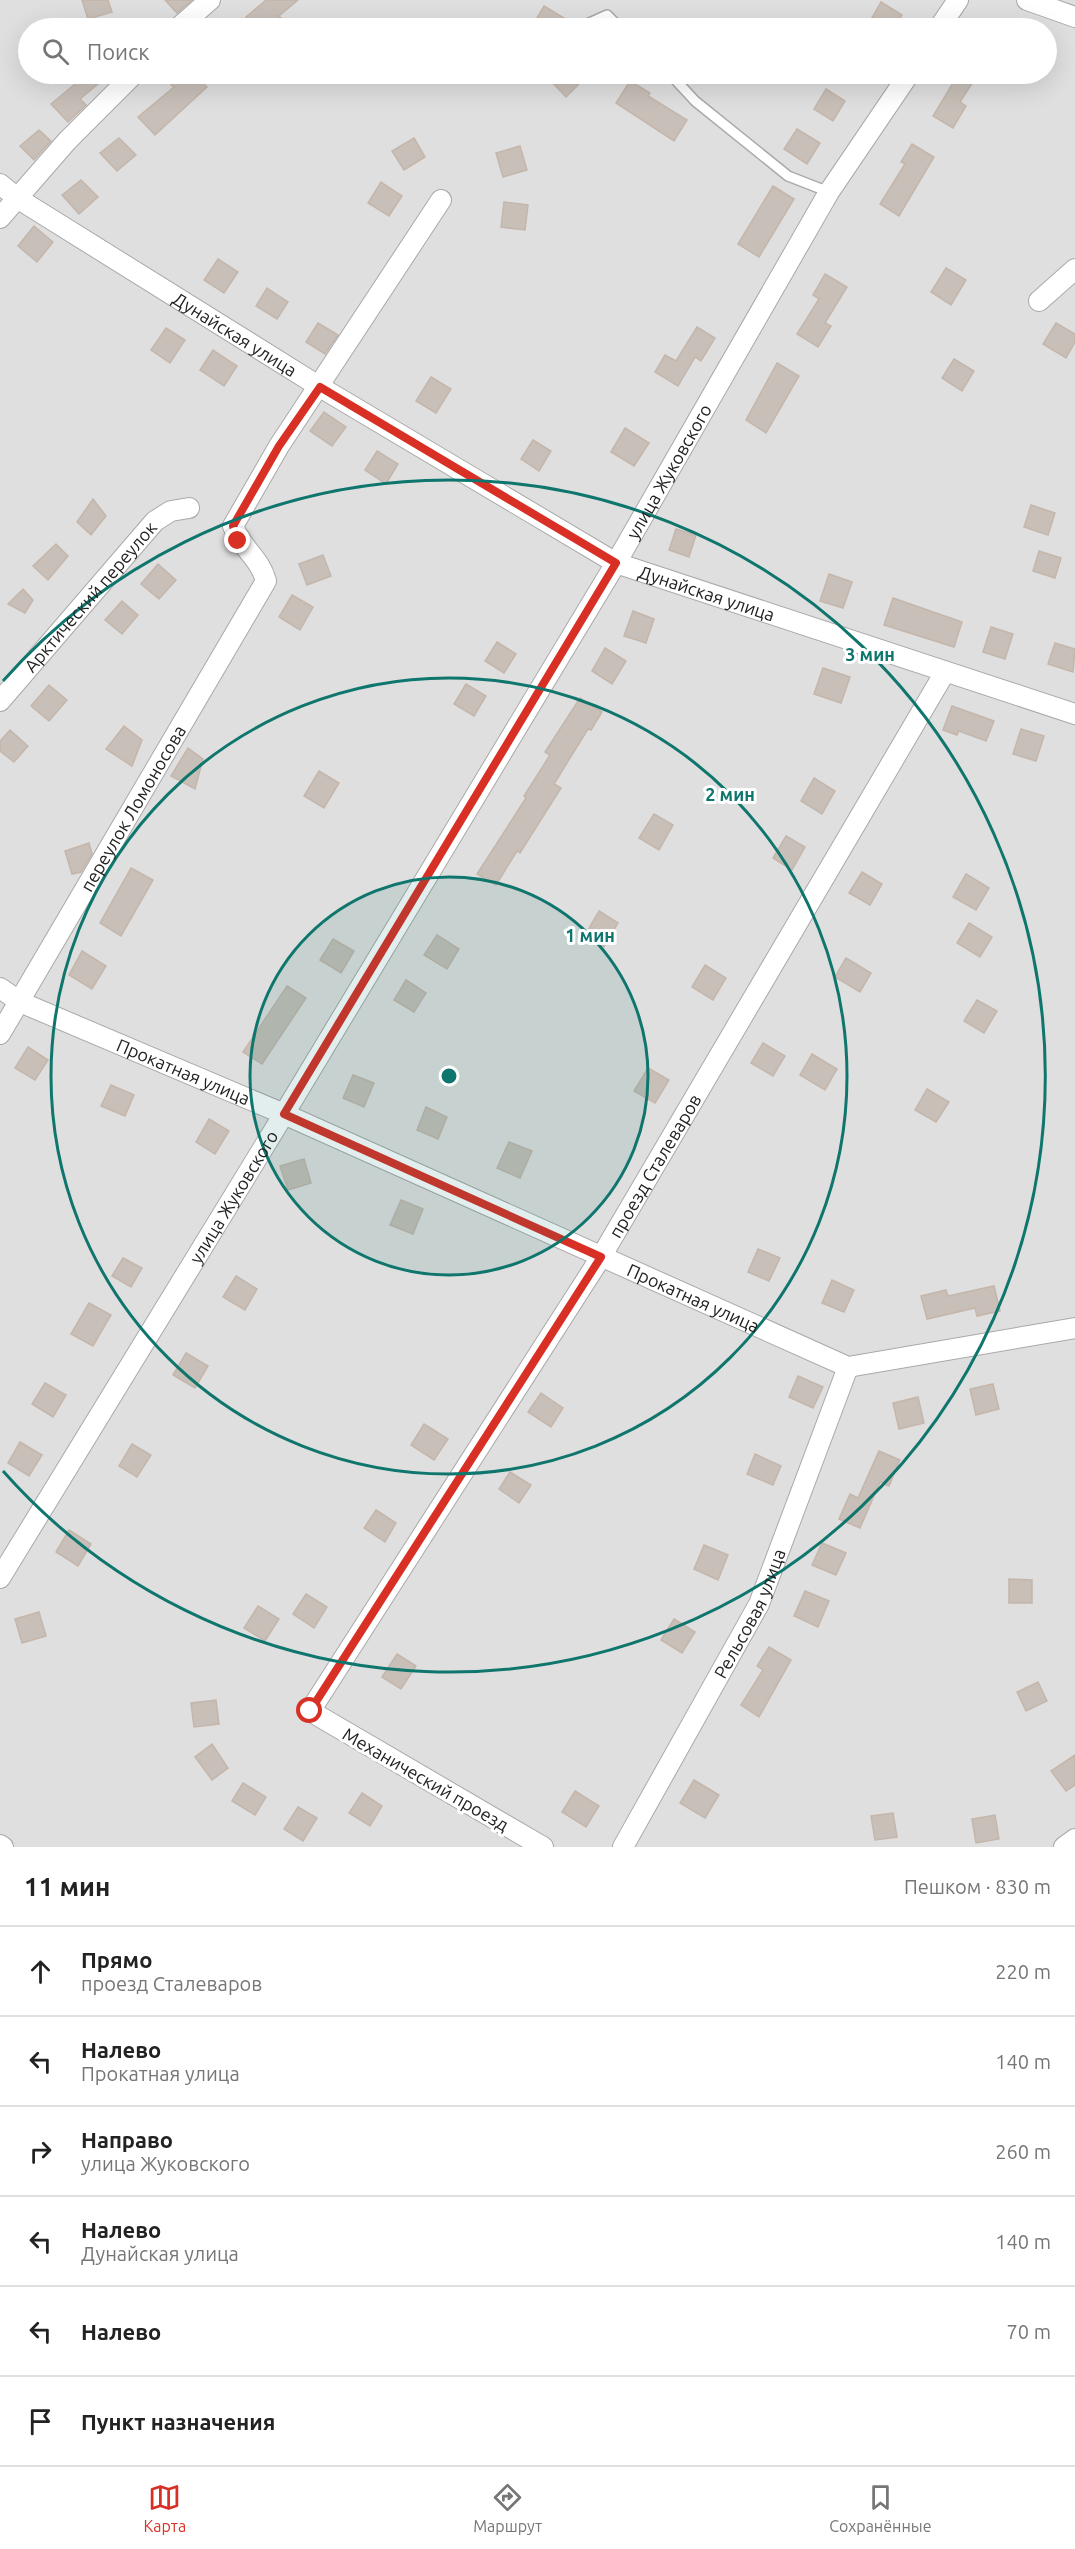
<!DOCTYPE html>
<html lang="ru">
<meta charset="utf-8">
<style>
body{margin:0;font-family:Ubuntu,sans-serif;background:#f2f2f2;color:#222}
.stop{position:absolute;width:18px;height:18px;margin:-14px;border:4px solid #d93025;border-radius:50%;background:#fff}
.stop.end{background:#d93025;border-color:#fff;box-shadow:0 2px 6px #0008}
.list{margin:0;padding:0;list-style:none}
h2{display:flex;justify-content:space-between;align-items:center;height:78px;margin:0;padding:0 24px;font-size:26px}
h2 small{font-size:20px;font-weight:400;color:#767676}
.list li{display:grid;grid-template-columns:39px 1fr auto;gap:18px;align-items:center;box-sizing:border-box;height:90px;padding:0 24px;border-top:2px solid #e0e0e0}
.list b{display:block;font-size:22px;white-space:nowrap}
.list p{margin:0;font-size:20px;white-space:nowrap;color:#767676}
.list em{font-size:20px;font-style:normal;color:#767676}
.icon{flex:none;width:33px;height:33px;fill:none;stroke:currentColor;stroke-width:2;stroke-linecap:round;stroke-linejoin:round}
.map{position:relative;flex:none;width:1075px;height:1847px;overflow:hidden}
.search{position:absolute;background:#fff;box-shadow:0 6px 24px #0002;left:18px;right:18px;top:18px;height:66px;display:flex;align-items:center;gap:15px;box-sizing:border-box;padding:0 21px;border-radius:33px;color:#767676;font-size:22px}
.sheet{height:618px;background:#fff}
nav{display:flex;justify-content:space-around;align-items:center;box-sizing:border-box;height:84px;border-top:2px solid #e0e0e0;background:#fff;font-size:16px;color:#767676}
nav a{display:grid;justify-items:center;gap:3px}
nav .on{color:#d93025}
.map>svg:first-child{display:block}
</style>
<div class="map">
<svg width="1075" height="1847" viewBox="0 0 1075 1847">
<rect width="100%" height="100%" fill="#f2efe9"/>
<path fill="#e0dfdf" fill-rule="evenodd" d="M0,0H1075V1847H0ZM28,28H1046V74H28Z"/>
<g fill="#c7bfb8" stroke="#c4b6ab" stroke-width="1.5">
<polygon points="82,0 108,0 112,12 88,19"/>
<polygon points="165,0 192,0 177,13"/>
<polygon points="266,0 298,0 279,16 282,19 271,28 256,28 246,17"/>
<polygon points="881,2 902,15 893,28 877,28 869,23"/>
<polygon points="544,6 564,18 558,28 531,28"/>
<polygon points="87,74 110,74 80,99 86,105 68,122 51,104"/>
<polygon points="185,74 194,74 207,87 155,135 138,117 174,87 171,85"/>
<polygon points="557,74 573,74 581,82 566,97 550,80"/>
<polygon points="938,74 978,74 960,102 966,106 953,128 933,116 953,83"/>
<polygon points="630,81 650,93 648,96 687,120 674,141 616,103"/>
<polygon points="826,89 845,101 833,121 814,109"/>
<polygon points="797,129 820,143 807,164 784,149"/>
<polygon points="39,130 51,141 34,160 20,146"/>
<polygon points="119,138 136,155 117,171 100,153"/>
<polygon points="414,138 425,157 404,170 392,151"/>
<polygon points="912,144 934,157 899,216 880,204 905,164 901,162"/>
<polygon points="520,146 527,170 503,177 496,153"/>
<polygon points="81,180 98,197 79,214 62,195"/>
<polygon points="381,182 402,196 389,216 368,203"/>
<polygon points="773,186 794,199 759,257 738,244"/>
<polygon points="504,202 528,205 525,230 501,227"/>
<polygon points="34,226 53,242 37,262 18,246"/>
<polygon points="218,259 238,272 224,293 204,280"/>
<polygon points="946,268 966,280 951,305 931,292"/>
<polygon points="825,274 847,287 825,323 831,326 818,347 797,334 819,299 813,295"/>
<polygon points="267,288 288,302 277,319 256,306"/>
<polygon points="318,323 338,335 325,354 306,342"/>
<polygon points="1056,323 1075,334 1075,342 1066,358 1043,344"/>
<polygon points="697,327 715,338 701,361 695,357 678,386 655,372 665,355 676,361"/>
<polygon points="166,328 185,340 170,363 151,350"/>
<polygon points="213,350 237,366 224,386 200,370"/>
<polygon points="954,359 974,371 962,391 942,378"/>
<polygon points="777,363 799,376 766,433 746,420"/>
<polygon points="431,377 451,389 436,413 416,401"/>
<polygon points="324,412 346,427 332,446 310,431"/>
<polygon points="625,428 649,443 634,466 611,452"/>
<polygon points="533,440 551,451 539,471 521,459"/>
<polygon points="377,451 398,464 386,484 365,470"/>
<polygon points="93,499 106,516 91,535 77,522"/>
<polygon points="1031,505 1055,513 1048,535 1024,527"/>
<polygon points="676,529 696,535 689,557 669,550"/>
<polygon points="56,544 68,556 48,580 33,566"/>
<polygon points="1039,551 1061,558 1055,578 1033,571"/>
<polygon points="323,555 331,576 307,585 299,564"/>
<polygon points="158,564 176,580 159,599 141,584"/>
<polygon points="829,574 852,582 843,608 820,601"/>
<polygon points="23,589 33,600 25,613 8,604"/>
<polygon points="292,595 313,607 300,630 279,617"/>
<polygon points="893,598 962,622 954,647 884,625"/>
<polygon points="122,601 138,615 122,634 105,620"/>
<polygon points="633,611 654,619 646,643 624,636"/>
<polygon points="991,627 1013,634 1005,659 983,652"/>
<polygon points="497,642 516,654 504,673 485,661"/>
<polygon points="1055,643 1075,649 1073,672 1048,664"/>
<polygon points="605,648 626,661 612,684 592,671"/>
<polygon points="823,668 850,677 841,703 814,694"/>
<polygon points="466,684 486,696 474,716 454,704"/>
<polygon points="49,685 67,700 49,721 31,706"/>
<polygon points="580,698 602,712 591,730 588,729 554,784 561,788 520,853 517,851 496,885 477,874 526,798 524,796 550,755 545,752"/>
<polygon points="952,706 994,721 986,741 959,731 957,735 943,730"/>
<polygon points="124,726 142,740 132,766 106,749"/>
<polygon points="1021,729 1044,736 1036,761 1013,754"/>
<polygon points="10,730 28,746 14,762 0,751 0,741"/>
<polygon points="188,748 203,759 195,789 171,776"/>
<polygon points="319,771 339,783 324,808 304,796"/>
<polygon points="814,778 835,791 822,814 801,801"/>
<polygon points="654,814 673,825 659,850 639,838"/>
<polygon points="786,836 805,847 792,870 773,858"/>
<polygon points="89,843 92,854 81,872 72,874 65,851"/>
<polygon points="131,868 153,880 121,936 100,923"/>
<polygon points="862,872 882,884 870,905 849,893"/>
<polygon points="966,874 989,888 976,910 953,897"/>
<polygon points="599,911 618,923 604,947 585,935"/>
<polygon points="969,923 992,937 980,957 957,943"/>
<polygon points="437,935 459,949 447,969 424,955"/>
<polygon points="333,939 354,951 341,973 320,960"/>
<polygon points="82,951 106,966 92,989 69,975"/>
<polygon points="846,958 871,973 860,992 835,977"/>
<polygon points="705,965 726,978 713,1000 692,987"/>
<polygon points="406,980 426,993 414,1012 394,1000"/>
<polygon points="287,986 306,998 262,1064 243,1052"/>
<polygon points="977,1000 997,1011 984,1033 964,1021"/>
<polygon points="763,1043 785,1056 773,1076 751,1063"/>
<polygon points="28,1047 48,1060 35,1080 15,1068"/>
<polygon points="812,1054 837,1069 825,1090 800,1075"/>
<polygon points="648,1068 669,1080 655,1103 634,1091"/>
<polygon points="353,1075 374,1083 364,1107 343,1098"/>
<polygon points="111,1085 134,1095 125,1116 101,1106"/>
<polygon points="927,1089 949,1102 936,1122 915,1110"/>
<polygon points="426,1107 447,1117 438,1139 417,1130"/>
<polygon points="209,1119 229,1131 215,1154 196,1142"/>
<polygon points="509,1142 532,1151 520,1178 497,1168"/>
<polygon points="304,1159 311,1183 288,1190 280,1166"/>
<polygon points="401,1200 423,1209 413,1234 390,1225"/>
<polygon points="758,1249 780,1258 769,1281 748,1272"/>
<polygon points="123,1258 142,1268 131,1287 112,1276"/>
<polygon points="236,1276 257,1289 245,1310 223,1297"/>
<polygon points="832,1280 854,1290 844,1312 822,1303"/>
<polygon points="994,1286 1000,1311 977,1316 975,1308 927,1319 921,1296 946,1290 948,1296"/>
<polygon points="89,1303 111,1315 93,1346 71,1334"/>
<polygon points="186,1353 208,1366 195,1388 173,1375"/>
<polygon points="798,1376 823,1387 813,1408 789,1397"/>
<polygon points="45,1383 66,1395 53,1417 32,1404"/>
<polygon points="993,1384 999,1409 976,1415 970,1389"/>
<polygon points="541,1393 563,1408 551,1427 528,1412"/>
<polygon points="918,1397 924,1423 899,1429 893,1403"/>
<polygon points="424,1424 448,1439 434,1460 411,1445"/>
<polygon points="20,1442 42,1455 29,1476 8,1463"/>
<polygon points="132,1444 151,1455 137,1477 119,1466"/>
<polygon points="879,1451 900,1460 889,1486 880,1482 860,1528 839,1519 850,1494 858,1498"/>
<polygon points="755,1454 781,1466 773,1485 747,1474"/>
<polygon points="510,1472 531,1485 519,1503 499,1489"/>
<polygon points="376,1510 396,1523 385,1542 364,1528"/>
<polygon points="69,1530 91,1544 78,1566 56,1552"/>
<polygon points="822,1543 846,1553 836,1575 812,1565"/>
<polygon points="704,1545 728,1555 718,1580 694,1569"/>
<polygon points="1009,1579 1032,1580 1032,1603 1009,1603"/>
<polygon points="805,1591 829,1601 818,1627 794,1616"/>
<polygon points="306,1594 327,1607 314,1628 293,1614"/>
<polygon points="258,1606 279,1619 265,1641 244,1628"/>
<polygon points="39,1612 46,1636 22,1643 15,1619"/>
<polygon points="674,1619 695,1632 682,1653 661,1640"/>
<polygon points="769,1647 791,1660 759,1717 741,1705 763,1670 757,1666"/>
<polygon points="397,1654 416,1666 401,1689 382,1677"/>
<polygon points="1038,1682 1047,1701 1026,1711 1017,1692"/>
<polygon points="216,1700 219,1724 194,1727 191,1703"/>
<polygon points="212,1744 228,1768 212,1780 195,1757"/>
<polygon points="1075,1755 1075,1785 1066,1791 1051,1771"/>
<polygon points="694,1780 719,1795 705,1818 680,1803"/>
<polygon points="243,1783 266,1797 255,1815 232,1801"/>
<polygon points="575,1791 599,1806 586,1827 562,1812"/>
<polygon points="362,1793 382,1806 370,1826 349,1813"/>
<polygon points="298,1807 317,1818 303,1841 284,1829"/>
<polygon points="893,1813 897,1837 875,1840 871,1816"/>
<polygon points="995,1815 999,1839 976,1843 972,1819"/>
</g>
<g fill="none" stroke-linecap="round" stroke-linejoin="round">
<defs>
<g id="lane">
<polyline points="586,28 587,24 607,15 620,28"/>
<polyline points="665,74 671,75 695,101 788,176 829,192"/>
</g>
<g id="street">
<polyline points="1027,0 1075,17"/>
<polyline points="178,28 210,0"/>
<polyline points="939,28 958,0"/>
<path id="s1" d="M0,184L17,198L320,387L616,563L1075,714"/>
<polyline points="0,218 67,141 134,74"/>
<polyline points="1039,301 1075,269"/>
<path id="s2" d="M0,701L155,521L171,511L189,508"/>
<path id="s3" d="M0,988L20,1002L284,1114L848,1367L1075,1328"/>
<path id="s4" d="M0,1034L266,581C260,558 241,548 233,526L279,446L441,200"/>
<path id="s5" d="M0,1578L284,1114L616,563L829,192L909,74"/>
<polyline points="0,1845 3,1847"/>
<path id="s6" d="M543,1847L310,1711L601,1257L945,672"/>
<path id="s7" d="M623,1847L759,1604L848,1367"/>
<polyline points="1064,1847 1075,1839"/>
</g>
</defs>
<use href="#lane" stroke="#a9a9a9" stroke-width="12"/>
<use href="#street" stroke="#a9a9a9" stroke-width="22"/>
<use href="#lane" stroke="#fff" stroke-width="9"/>
<use href="#street" stroke="#fff" stroke-width="20"/>
</g>
<g fill="none" stroke-linecap="round" stroke-linejoin="round">
<polyline stroke="#d93025" stroke-width="8" points="238,541 233,526 279,446 320,387 616,563 284,1114 601,1257 310,1711"/>
</g>
<circle cx="449" cy="1076" r="199" fill="#0f766e" fill-opacity=".12"/>
<g fill="none" stroke="#0f766e" stroke-width="3">
<circle cx="449" cy="1076" r="199"/>
<circle cx="449" cy="1076" r="398"/>
<path d="M3 681A596 596 0 1 1 3 1471"/>
</g>
<g text-anchor="middle" dominant-baseline="central" stroke-width="6" stroke-linejoin="round" paint-order="stroke">
<g font-size="18" fill="#222" stroke="#fff">
<text stroke="none"><textPath href="#s1" startOffset="279">Дунайская улица</textPath></text>
<text stroke="none"><textPath href="#s5" startOffset="1293">улица Жуковского</textPath></text>
<text stroke="none"><textPath href="#s1" startOffset="819">Дунайская улица</textPath></text>
<text stroke="none"><textPath href="#s2" startOffset="138">Арктический переулок</textPath></text>
<text stroke="none"><textPath href="#s4" startOffset="262">переулок Ломоносова</textPath></text>
<text stroke="none"><textPath href="#s3" startOffset="202">Прокатная улица</textPath></text>
<text stroke="none"><textPath href="#s6" startOffset="915">проезд Сталеваров</textPath></text>
<text stroke="none"><textPath href="#s5" startOffset="447">улица Жуковского</textPath></text>
<text stroke="none"><textPath href="#s3" startOffset="760">Прокатная улица</textPath></text>
<text stroke="none"><textPath href="#s7" startOffset="266">Рельсовая улица</textPath></text>
<text transform="translate(426 1779) rotate(30)">Механический проезд</text>
</g>
</g>
<circle cx="449" cy="1076" r="9" fill="#0f766e" stroke="#fff" stroke-width="3"/>
<g font-size="18" text-anchor="middle" font-weight="bold" fill="#0f766e" stroke="#fff" stroke-width="6" stroke-linejoin="round" paint-order="stroke">
<text x="870" y="661">3 мин</text>
<text x="730" y="801">2 мин</text>
<text x="590" y="942">1 мин</text>
</g>
</svg>
<div class="stop" style="left:310px;top:1711px"></div>
<div class="stop end" style="left:238px;top:541px"></div>
<div class="search"><svg class="icon" aria-label="search" viewBox="0 0 24 24"><circle cx="10" cy="10" r="6"/><path d="M15 15l6 6"/></svg>Поиск</div>
</div>
<section class="sheet">
<h2>11 мин<small>Пешком · 830 m</small></h2>
<ul class="list">
<li><svg class="icon" aria-label="ahead" viewBox="0 0 24 24"><path d="M12 20V5M6 11l6-6 6 6"/></svg><div><b>Прямо</b><p>проезд Сталеваров</p></div><em>220 m</em></li>
<li><svg class="icon" aria-label="left" viewBox="0 0 24 24"><path d="M17 20v-9H6M10 6l-5 5 5 5"/></svg><div><b>Налево</b><p>Прокатная улица</p></div><em>140 m</em></li>
<li><svg class="icon" aria-label="right" viewBox="0 0 24 24"><path d="M7 20v-9h11M14 6l5 5-5 5"/></svg><div><b>Направо</b><p>улица Жуковского</p></div><em>260 m</em></li>
<li><svg class="icon" aria-label="left" viewBox="0 0 24 24"><path d="M17 20v-9H6M10 6l-5 5 5 5"/></svg><div><b>Налево</b><p>Дунайская улица</p></div><em>140 m</em></li>
<li><svg class="icon" aria-label="left" viewBox="0 0 24 24"><path d="M17 20v-9H6M10 6l-5 5 5 5"/></svg><div><b>Налево</b></div><em>70 m</em></li>
<li><svg class="icon" aria-label="arrive" viewBox="0 0 24 24"><path d="M6 21V4h12l-3 4 3 4H6"/></svg><div><b>Пункт назначения</b></div></li>
</ul>
</section>
<nav>
<a class="on"><svg class="icon" aria-label="map" viewBox="0 0 24 24"><path d="M3 6l6-2 6 2 6-2v14l-6 2-6-2-6 2zM9 4v14M15 6v14"/></svg>Карта</a>
<a><svg class="icon" aria-label="directions" viewBox="0 0 24 24"><path d="M12 3l9 9-9 9-9-9zM9 14v-3h6M13 9l2 2-2 2"/></svg>Маршрут</a>
<a><svg class="icon" aria-label="saved" viewBox="0 0 24 24"><path d="M7 4h10v16l-5-4-5 4z"/></svg>Сохранённые</a>
</nav>
